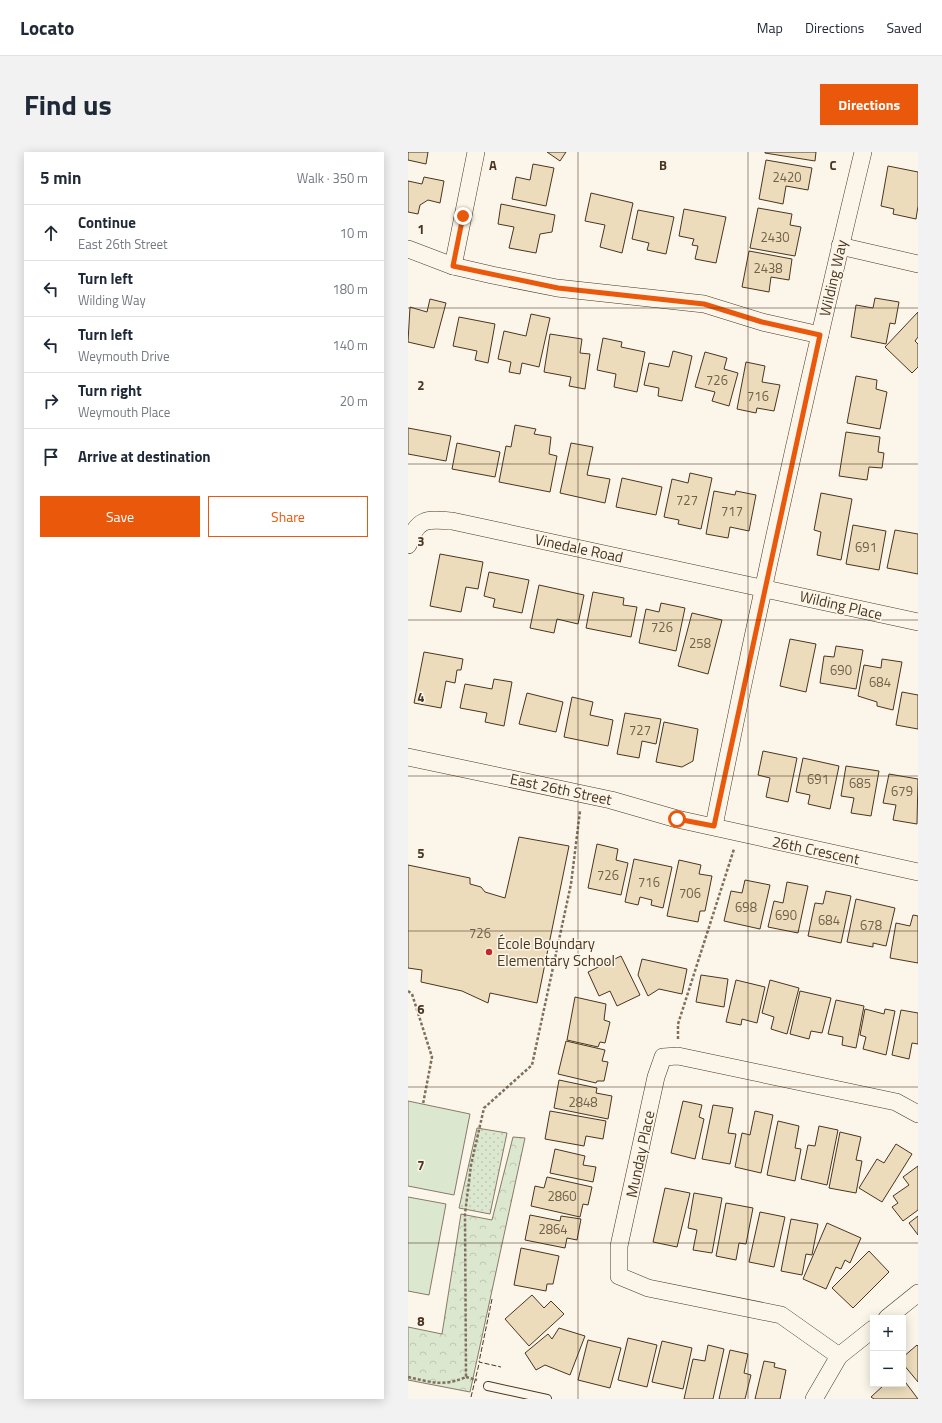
<!DOCTYPE html>
<meta charset="utf-8">
<style>
body{margin:0;font-family:"Titillium Web",sans-serif;background:#f2f2f3;color:#1f2937}
.controls{position:absolute;right:12px;bottom:12px;display:grid;overflow:hidden;border-radius:0px;box-shadow:0 2px 10px #0003}
.controls button{width:36px;height:36px;display:grid;place-items:center;padding:0;border:0;border-bottom:1px solid #e0e1e3;background:#fff;color:#1f2937;font:20px sans-serif}
.stop{position:absolute;width:12px;height:12px;margin:-9px;border:3px solid #ea580c;border-radius:50%;background:#fff}
.stop.end{background:#ea580c;border-color:#fff;box-shadow:0 1px 4px #0008}
.list{margin:0;padding:0;list-style:none}
h2{display:flex;justify-content:space-between;align-items:center;height:52px;margin:0;padding:0 16px;font-size:17px}
h2 small{font-size:13px;font-weight:400;color:#747a83}
.list li{display:grid;grid-template-columns:26px 1fr auto;gap:12px;align-items:center;box-sizing:border-box;height:56px;padding:0 16px;border-top:1px solid #e0e1e3}
.list b{display:block;font-size:15px;white-space:nowrap}
.list p{margin:0;font-size:13px;white-space:nowrap;color:#747a83}
.list em{font-size:13px;font-style:normal;color:#747a83}
.actions{display:flex;gap:8px;padding:12px 16px}
.actions a{flex:1;padding:9px 0;border:1px solid #ea580c;border-radius:0px;text-align:center;font-size:14px;color:#ea580c}
.actions .main{background:#ea580c;color:#fff}
.icon{flex:none;width:22px;height:22px;fill:none;stroke:currentColor;stroke-width:2;stroke-linecap:round;stroke-linejoin:round}
.map{position:relative;flex:none;width:510px;height:1247px;overflow:hidden;border-radius:0px}
header{display:flex;align-items:center;gap:24px;box-sizing:border-box;height:56px;padding:0 20px;background:#fff;border-bottom:1px solid #e0e1e3}
header strong{font-size:19px}
nav{display:flex;gap:22px;margin-inline-start:auto;font-size:14px}
.intro{display:flex;align-items:center;justify-content:space-between;box-sizing:border-box;height:96px;padding:0 24px}
h1{margin:0;font-size:28px}
.button{padding:10px 18px;border-radius:0px;background:#ea580c;color:#fff;font-size:14px;font-weight:700}
main{display:flex;gap:24px;padding:0 24px}
aside{flex:1;background:#fff;border-radius:0px;box-shadow:0 2px 10px #0003}
.map>svg:first-child{display:block}
</style>
<header>
<strong>Locato</strong>
<nav><a>Map</a><a>Directions</a><a>Saved</a></nav>
</header>
<div class="intro"><h1>Find us</h1><a class="button">Directions</a></div>
<main>
<aside>
<h2>5 min<small>Walk · 350 m</small></h2>
<ul class="list">
<li><svg class="icon" aria-label="ahead" viewBox="0 0 24 24"><path d="M12 20V5M6 11l6-6 6 6"/></svg><div><b>Continue</b><p>East 26th Street</p></div><em>10 m</em></li>
<li><svg class="icon" aria-label="left" viewBox="0 0 24 24"><path d="M17 20v-9H6M10 6l-5 5 5 5"/></svg><div><b>Turn left</b><p>Wilding Way</p></div><em>180 m</em></li>
<li><svg class="icon" aria-label="left" viewBox="0 0 24 24"><path d="M17 20v-9H6M10 6l-5 5 5 5"/></svg><div><b>Turn left</b><p>Weymouth Drive</p></div><em>140 m</em></li>
<li><svg class="icon" aria-label="right" viewBox="0 0 24 24"><path d="M7 20v-9h11M14 6l5 5-5 5"/></svg><div><b>Turn right</b><p>Weymouth Place</p></div><em>20 m</em></li>
<li><svg class="icon" aria-label="arrive" viewBox="0 0 24 24"><path d="M6 21V4h12l-3 4 3 4H6"/></svg><div><b>Arrive at destination</b></div></li>
</ul>
<div class="actions"><a class="main">Save</a><a>Share</a></div>
</aside>
<div class="map">
<svg width="510" height="1247" viewBox="0 0 510 1247">
<defs>
<pattern id="forest-crowns" width="20" height="18" patternUnits="userSpaceOnUse"><rect width="20" height="18" fill="#dce7d0"/><path d="M2 6a3 3 0 1 1 6 0M12 15a3 3 0 1 1 6 0" fill="none" stroke="#bec7b2"/></pattern>
<pattern id="park-dots" width="8" height="8" patternUnits="userSpaceOnUse"><rect width="8" height="8" fill="#dce7d0"/><path d="M2 2h.1M6 6h.1" fill="none" stroke="#bec7b2" stroke-width="1.8" stroke-linecap="round"/></pattern>
</defs>
<rect width="100%" height="100%" fill="#fbf6e9"/>
<g fill="#dce7d0" stroke="#887966">
<polygon points="0,949 62,962 46,1043 0,1034"/>
<polygon points="0,1045 38,1052 21,1143 0,1139"/>
</g>
<polygon fill="url(#forest-crowns)" stroke="#887966" points="105,985 117,986 62,1240 0,1228 0,1175 34,1182 53,1062 84,1068"/>
<polygon fill="url(#park-dots)" stroke="#887966" points="69,976 99,981 82,1062 51,1056"/>
<g fill="#ecdcbc" stroke="#4a3520">
<polygon points="0,0 20,0 18,12 0,8"/>
<polygon points="139,0 158,0 152,9"/>
<polygon points="357,0 408,0 407,9 357,1"/>
<polygon points="358,8 404,16 400,38 378,34 375,52 351,47"/>
<polygon points="125,12 146,16 138,54 104,47 108,25 122,28"/>
<polygon points="480,14 510,20 510,54 508,67 485,62 486,57 473,54"/>
<polygon points="16,25 36,29 32,51 20,48 12,53 10,62 0,60 0,29 14,32"/>
<polygon points="183,41 225,51 214,101 192,95 197,73 177,69"/>
<polygon points="93,52 147,63 144,80 132,82 128,101 101,96 106,75 90,72"/>
<polygon points="350,56 384,62 382,73 393,75 387,104 342,96"/>
<polygon points="276,57 318,65 308,111 287,107 290,94 284,93 286,87 271,84"/>
<polygon points="230,58 266,65 258,102 239,98 241,91 224,87"/>
<polygon points="341,99 384,107 381,128 363,125 361,140 334,135"/>
<polygon points="467,146 491,150 487,172 482,171 478,192 443,185 448,153 465,156"/>
<polygon points="22,147 38,151 26,196 0,190 2,155 19,160"/>
<polygon points="510,160 510,185 507,189 510,192 510,215 504,221 477,195"/>
<polygon points="123,162 142,166 131,215 114,211 112,222 101,220 103,210 90,207 96,179 118,184"/>
<polygon points="51,165 87,172 80,211 67,208 69,199 45,194"/>
<polygon points="142,182 174,187 172,201 182,202 177,237 161,234 163,225 136,220"/>
<polygon points="195,186 214,190 213,195 237,200 229,240 206,235 208,222 189,218"/>
<polygon points="265,199 284,204 274,249 250,244 251,236 236,233 241,211 261,215"/>
<polygon points="297,200 319,206 316,217 330,221 321,254 304,249 307,240 287,235"/>
<polygon points="338,210 357,214 354,230 372,233 366,259 349,256 348,261 329,257"/>
<polygon points="448,224 469,228 468,237 479,240 472,277 439,271"/>
<polygon points="107,273 128,277 126,282 143,285 141,302 149,304 142,340 91,330 98,294 103,295"/>
<polygon points="0,276 43,284 38,309 0,302"/>
<polygon points="438,280 472,285 470,300 476,301 474,316 461,315 459,328 431,324"/>
<polygon points="49,291 92,300 87,325 44,317"/>
<polygon points="163,291 185,295 179,323 202,327 197,351 152,341"/>
<polygon points="282,321 304,326 293,377 270,372 271,368 256,365 264,327 280,331"/>
<polygon points="214,326 254,335 248,363 208,355"/>
<polygon points="306,339 327,343 328,339 348,343 341,379 322,375 320,386 298,382"/>
<polygon points="413,341 444,347 433,408 409,403 413,380 406,378"/>
<polygon points="445,373 478,379 471,418 438,412"/>
<polygon points="487,378 510,382 510,422 479,416"/>
<polygon points="32,402 75,410 70,437 58,435 53,460 22,454"/>
<polygon points="81,420 121,428 114,461 85,455 87,447 76,444"/>
<polygon points="131,433 176,443 170,472 149,467 146,481 122,476"/>
<polygon points="185,440 216,446 215,453 229,455 223,485 178,476"/>
<polygon points="253,451 277,456 268,499 231,491 238,457 251,460"/>
<polygon points="284,461 314,468 300,522 270,514"/>
<polygon points="382,487 408,492 398,540 372,534"/>
<polygon points="428,494 455,498 448,537 412,531 416,504 426,505"/>
<polygon points="16,500 55,507 53,518 49,518 47,531 38,529 33,556 6,551"/>
<polygon points="474,507 494,510 485,558 469,554 469,550 450,544 456,513 473,516"/>
<polygon points="86,527 104,530 96,574 77,570 79,561 52,556 57,532 84,537"/>
<polygon points="494,540 510,543 510,577 488,573"/>
<polygon points="119,541 155,550 148,580 111,572"/>
<polygon points="164,545 185,550 182,563 205,568 200,594 156,585"/>
<polygon points="217,561 253,567 248,592 234,589 231,606 209,602"/>
<polygon points="256,570 290,577 285,609 274,615 248,610"/>
<polygon points="355,599 389,606 380,650 358,645 362,626 350,623"/>
<polygon points="395,606 431,614 422,657 400,652 402,643 388,640"/>
<polygon points="438,614 471,619 463,664 443,661 446,646 433,644"/>
<polygon points="481,622 510,627 509,672 485,668 488,653 475,651"/>
<polygon points="111,685 161,694 129,851 82,841 80,851 54,839 13,830 14,818 0,816 0,713 62,726 62,732 73,735 77,740 97,746"/>
<polygon points="189,692 210,697 208,708 220,711 213,743 180,736"/>
<polygon points="226,707 264,715 255,756 243,753 244,748 232,745 230,753 217,750"/>
<polygon points="271,708 293,713 291,722 304,724 297,759 292,759 290,770 259,764"/>
<polygon points="337,728 362,733 352,777 316,769 323,739 334,741"/>
<polygon points="379,730 400,734 390,781 360,775 366,749 375,751"/>
<polygon points="418,739 443,744 433,791 400,784 407,751 415,752"/>
<polygon points="448,747 487,756 478,794 465,791 465,795 439,790"/>
<polygon points="505,763 510,764 510,811 482,806 488,771 502,774"/>
<polygon points="213,804 232,843 209,854 202,839 191,844 180,820"/>
<polygon points="234,807 279,817 274,842 251,837 240,844 230,823"/>
<polygon points="293,823 320,827 316,855 288,850"/>
<polygon points="328,828 357,835 349,871 334,867 333,873 318,870"/>
<polygon points="362,828 391,836 379,882 363,877 366,865 354,861"/>
<polygon points="392,839 423,846 414,881 403,879 401,887 382,882"/>
<polygon points="167,845 198,852 196,868 202,870 197,891 192,890 190,895 159,888"/>
<polygon points="428,848 456,854 448,896 434,893 435,885 420,882"/>
<polygon points="457,857 476,862 477,857 487,859 478,903 455,897 458,885 452,883"/>
<polygon points="493,858 510,861 510,892 504,891 501,907 484,903"/>
<polygon points="158,889 197,898 194,909 200,910 196,929 189,929 188,931 150,922"/>
<polygon points="151,928 189,936 188,941 204,944 200,967 146,956"/>
<polygon points="275,949 294,953 291,965 296,967 287,1007 263,1001"/>
<polygon points="305,953 325,956 320,981 328,982 322,1012 294,1007"/>
<polygon points="142,959 198,969 195,987 178,984 176,994 137,987"/>
<polygon points="347,959 365,963 353,1021 327,1015 334,981 342,983"/>
<polygon points="370,969 391,974 387,996 393,997 387,1029 359,1023"/>
<polygon points="411,974 430,978 419,1033 393,1027 400,993 407,994"/>
<polygon points="432,980 453,985 448,1008 454,1009 448,1041 421,1036"/>
<polygon points="488,992 504,1002 474,1050 451,1036 469,1007 476,1011"/>
<polygon points="147,997 177,1004 175,1013 188,1015 185,1030 142,1021"/>
<polygon points="510,1014 510,1058 495,1069 484,1055 490,1051 485,1044 501,1033 495,1025"/>
<polygon points="139,1025 184,1035 180,1053 175,1052 172,1065 123,1054 127,1034 136,1036"/>
<polygon points="257,1036 282,1041 269,1095 245,1090"/>
<polygon points="286,1041 314,1046 304,1101 285,1098 289,1078 280,1076"/>
<polygon points="318,1051 345,1056 338,1092 331,1091 328,1108 308,1104"/>
<polygon points="352,1060 377,1065 366,1115 341,1110"/>
<polygon points="122,1063 152,1069 153,1064 173,1067 169,1088 159,1086 157,1096 117,1088"/>
<polygon points="510,1064 510,1083 501,1071"/>
<polygon points="383,1067 410,1072 404,1103 398,1102 394,1123 373,1119"/>
<polygon points="419,1071 453,1086 442,1111 437,1108 433,1117 428,1115 418,1137 395,1127"/>
<polygon points="113,1096 151,1104 145,1132 139,1132 138,1139 106,1133"/>
<polygon points="461,1099 481,1120 445,1156 424,1136"/>
<polygon points="124,1143 136,1156 143,1149 156,1162 121,1194 97,1167"/>
<polygon points="151,1176 177,1184 162,1223 137,1213 128,1218 117,1201 140,1182 144,1187"/>
<polygon points="220,1186 249,1193 239,1235 210,1228"/>
<polygon points="180,1188 213,1196 202,1236 170,1228"/>
<polygon points="254,1189 284,1196 275,1237 244,1230"/>
<polygon points="300,1193 316,1197 305,1247 276,1247 285,1207 297,1209"/>
<polygon points="509,1193 510,1194 510,1230 495,1212 495,1205"/>
<polygon points="322,1198 340,1202 336,1221 343,1223 337,1247 311,1247"/>
<polygon points="356,1209 367,1211 366,1215 378,1218 372,1247 347,1247"/>
<polygon points="495,1227 510,1247 466,1247 463,1245 477,1232 495,1232"/>
</g>
<g fill="none" stroke-linecap="round" stroke-linejoin="round">
<defs>
<polyline id="lane" points="80,1234 139,1247"/>
<g id="street">
<polyline points="432,94 510,112"/>
<polyline points="0,97 45,114 84,123 149,136 296,152 354,170 412,183"/>
<polyline points="45,114 68,0"/>
<path d="M0,393C10,366 17,367 44,369L510,470"/>
<polyline points="0,605 203,648 269,667 510,720"/>
<path d="M306,674C351,449 401,224 455,0"/>
<polyline points="479,1166 510,1141"/>
<polyline points="431,1204 373,1163 240,1136 211,1124 211,1094 248,925 255,905 270,904 488,950 510,962"/>
<polyline points="406,1247 431,1204 465,1177"/>
</g>
</defs>
<use href="#lane" stroke="#4a3520" stroke-width="10"/>
<use href="#street" stroke="#4a3520" stroke-width="18"/>
<g stroke="#7f6f5c" stroke-width="2.5" stroke-dasharray="3 2" stroke-linecap="butt">
<polyline points="0,839 4,842 24,905 15,952"/>
<polyline points="270,887 270,872 326,697"/>
<path d="M0,1225C23,1230 35,1235 58,1225L57,1062L63,1013L76,956L124,913L163,732L172,659"/>
<polyline points="58,1225 69,1228"/>
</g>
<use href="#lane" stroke="#fbf6e9" stroke-width="8"/>
<use href="#street" stroke="#fbf6e9" stroke-width="17"/>
<g stroke="#4a3520" stroke-width="1" stroke-dasharray="5 2" stroke-linecap="butt">
<polyline points="84,1147 71,1210 93,1215"/>
<polyline points="63,1245 71,1212"/>
</g>
</g>
<g fill="none" stroke-linecap="round" stroke-linejoin="round">
<polyline stroke="#ea580c" stroke-width="5" points="55,64 45,114 150,136 296,152 354,170 412,183 306,674 269,667"/>
</g>
<path fill="none" stroke="#4a3520" stroke-width="1" stroke-opacity="0.55" d="M170,0V1247M340,0V1247M0,156H510M0,312H510M0,468H510M0,624H510M0,779H510M0,935H510M0,1091H510"/>
<circle fill="#c62828" stroke="#fbf6e9" stroke-width="1.5" cx="81" cy="800" r="4"/>
<g text-anchor="middle" dominant-baseline="central" stroke-width="3" stroke-linejoin="round" paint-order="stroke">
<g font-size="13" fill="#725f47">
<text x="379" y="25">2420</text>
<text x="367" y="85">2430</text>
<text x="360" y="116">2438</text>
<text x="309" y="228">726</text>
<text x="350" y="244">716</text>
<text x="279" y="348">727</text>
<text x="324" y="359">717</text>
<text x="458" y="395">691</text>
<text x="254" y="475">726</text>
<text x="292" y="491">258</text>
<text x="433" y="518">690</text>
<text x="472" y="530">684</text>
<text x="232" y="578">727</text>
<text x="410" y="627">691</text>
<text x="452" y="631">685</text>
<text x="494" y="639">679</text>
<text x="200" y="723">726</text>
<text x="241" y="730">716</text>
<text x="282" y="741">706</text>
<text x="338" y="755">698</text>
<text x="378" y="763">690</text>
<text x="421" y="768">684</text>
<text x="463" y="773">678</text>
<text x="72" y="781">726</text>
<text x="175" y="950">2848</text>
<text x="154" y="1044">2860</text>
<text x="145" y="1077">2864</text>
</g>
<g font-size="15" fill="#4a3520" stroke="#fbf6e9">
<text transform="translate(425 126) rotate(-77)">Wilding Way</text>
<text transform="translate(171 396) rotate(12)">Vinedale Road</text>
<text transform="translate(433 453) rotate(13)">Wilding Place</text>
<text transform="translate(153 637) rotate(12)">East 26th Street</text>
<text transform="translate(408 698) rotate(12)">26th Crescent</text>
<text transform="translate(232 1002) rotate(-78)">Munday Place</text>
</g>
<g font-size="15" fill="#4a3520" stroke="#fbf6e9" text-anchor="start">
<text x="89" y="791">École Boundary<tspan x="89" dy="17">Elementary School</tspan></text>
</g>
</g>
<g font-size="13" text-anchor="middle" font-weight="bold" fill="#4a3520" stroke="#fbf6e9" stroke-width="3" stroke-linejoin="round" paint-order="stroke">
<text x="85" y="18">A</text>
<text x="255" y="18">B</text>
<text x="425" y="18">C</text>
<text x="13" y="82">1</text>
<text x="13" y="238">2</text>
<text x="13" y="394">3</text>
<text x="13" y="550">4</text>
<text x="13" y="706">5</text>
<text x="13" y="862">6</text>
<text x="13" y="1018">7</text>
<text x="13" y="1174">8</text>
</g>
</svg>
<div class="controls">
<button>+</button>
<button>−</button>
</div>
<div class="stop" style="left:269px;top:667px"></div>
<div class="stop end" style="left:55px;top:64px"></div>
</div>
</main>
